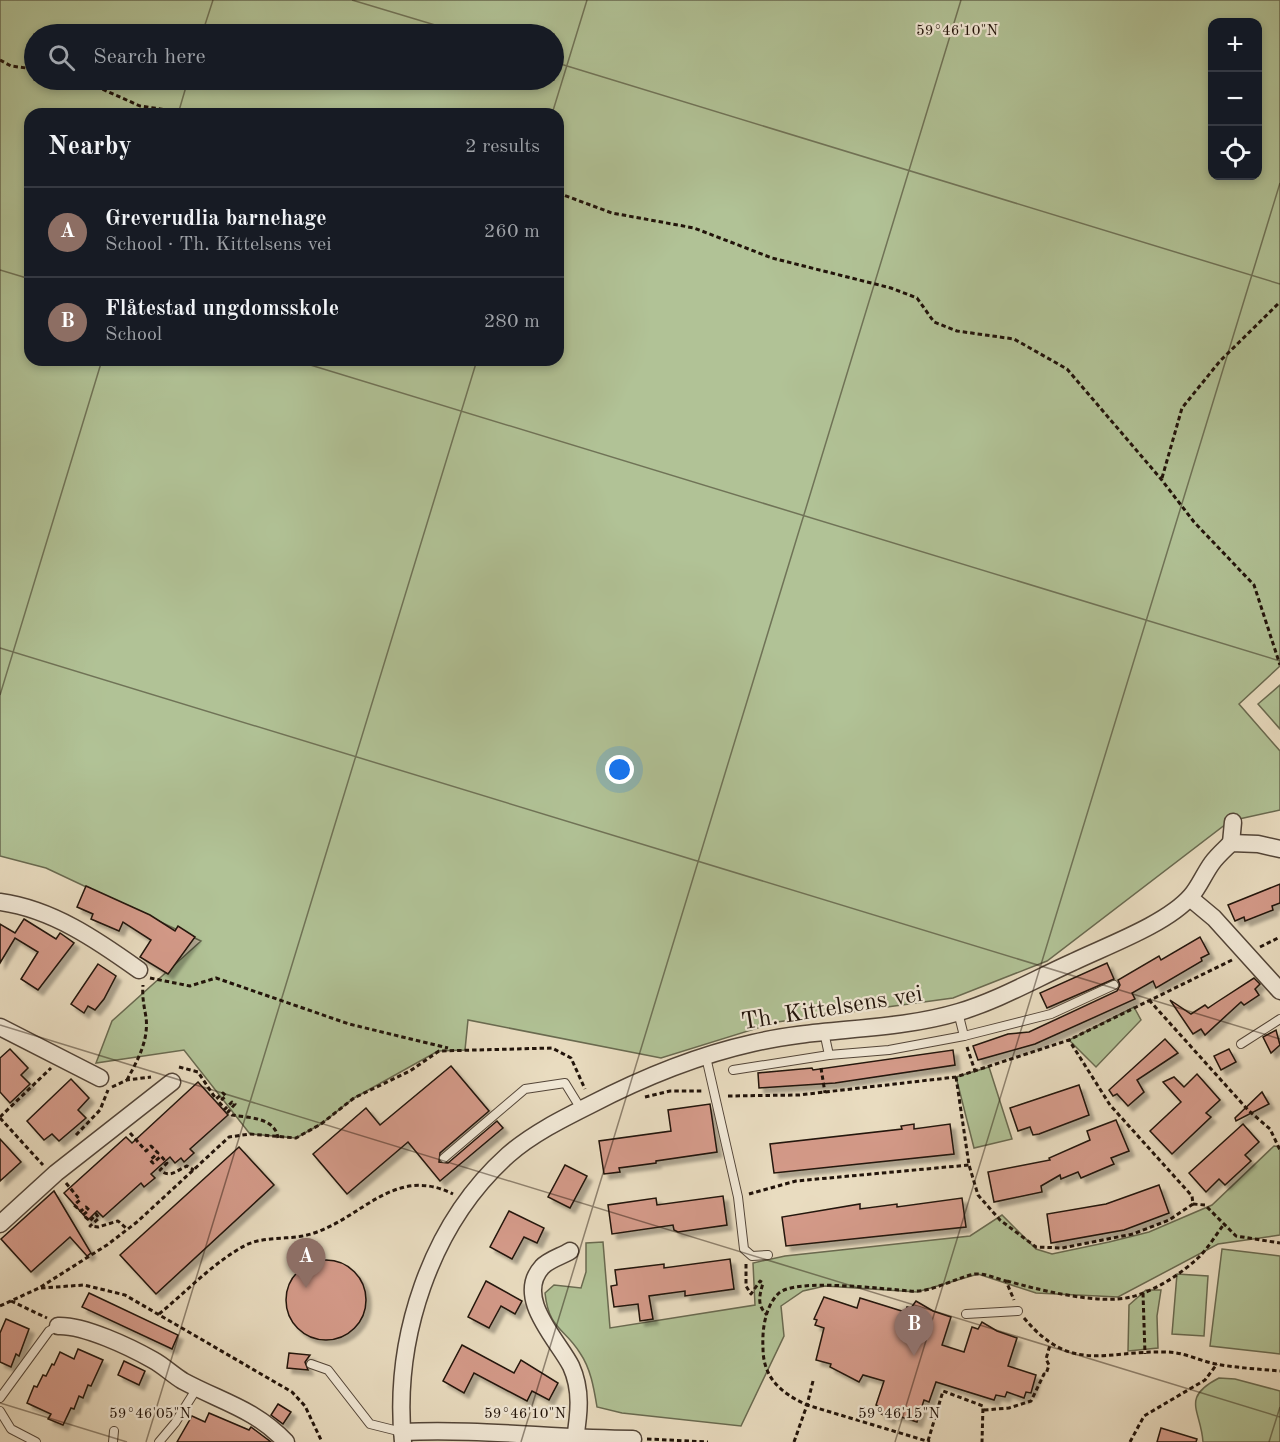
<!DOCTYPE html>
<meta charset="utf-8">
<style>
body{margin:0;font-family:"Old Standard TT",serif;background:#242831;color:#f1f3f6}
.controls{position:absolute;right:18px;top:18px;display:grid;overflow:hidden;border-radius:12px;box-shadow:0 3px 9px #0003}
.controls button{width:54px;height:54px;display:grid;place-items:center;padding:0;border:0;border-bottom:2px solid #363941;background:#171b24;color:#f1f3f6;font:30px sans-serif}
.you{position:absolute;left:620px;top:770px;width:21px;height:21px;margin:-15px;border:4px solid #fff;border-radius:50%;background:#1a73e8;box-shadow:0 0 0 9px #1a73e833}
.badge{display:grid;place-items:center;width:39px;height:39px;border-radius:50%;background:#db2777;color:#fff;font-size:20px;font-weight:700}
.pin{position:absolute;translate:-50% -50px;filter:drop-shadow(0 2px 3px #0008)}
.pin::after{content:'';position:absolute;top:32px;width:21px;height:18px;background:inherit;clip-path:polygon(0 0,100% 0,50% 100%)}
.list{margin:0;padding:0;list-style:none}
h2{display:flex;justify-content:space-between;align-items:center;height:78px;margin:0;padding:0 24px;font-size:26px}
h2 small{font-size:20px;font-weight:400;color:#9ea1a6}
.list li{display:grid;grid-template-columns:39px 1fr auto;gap:18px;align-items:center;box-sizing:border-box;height:90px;padding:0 24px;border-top:2px solid #363941}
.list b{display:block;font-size:22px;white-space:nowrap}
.list p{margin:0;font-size:20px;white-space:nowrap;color:#9ea1a6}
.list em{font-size:20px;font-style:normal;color:#9ea1a6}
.icon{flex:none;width:33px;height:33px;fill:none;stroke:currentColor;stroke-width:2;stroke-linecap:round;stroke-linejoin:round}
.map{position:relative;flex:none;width:1280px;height:1442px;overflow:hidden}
.search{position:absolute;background:#171b24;box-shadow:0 3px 9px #0003;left:24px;top:24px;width:540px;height:66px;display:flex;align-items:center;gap:15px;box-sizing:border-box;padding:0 21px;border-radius:33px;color:#9ea1a6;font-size:22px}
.panel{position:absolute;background:#171b24;box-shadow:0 3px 9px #0003;left:24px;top:108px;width:540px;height:258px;border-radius:18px}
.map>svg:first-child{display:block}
</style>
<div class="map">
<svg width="1280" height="1442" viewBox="0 0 1280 1442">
<defs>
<filter id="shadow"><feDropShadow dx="5" dy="5" stdDeviation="1.5" flood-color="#0004"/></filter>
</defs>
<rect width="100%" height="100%" fill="#e9dcc0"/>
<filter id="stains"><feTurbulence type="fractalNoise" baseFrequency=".00333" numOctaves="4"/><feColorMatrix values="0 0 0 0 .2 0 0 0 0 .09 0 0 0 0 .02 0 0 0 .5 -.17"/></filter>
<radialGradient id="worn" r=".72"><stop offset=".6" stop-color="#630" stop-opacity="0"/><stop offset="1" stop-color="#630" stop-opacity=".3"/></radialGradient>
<g fill="#b1c296" stroke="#696a50" stroke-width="1.5" fill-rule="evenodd">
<path d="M0,0H1280V666L1239,704L1280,751V810L1230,821L1047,961L953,998L777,1022L661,1058L468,1020L465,1050L438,1051L354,1098L321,1124L296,1138L250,1134L184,1050L96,1063L112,1021L201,941L46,868L0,856ZM1212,22H1258V176H1212ZM34,34H554V80H34ZM30,114H558V360H30Z"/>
<polygon points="1280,685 1280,729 1258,704"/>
<polygon points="1134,1007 1141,1020 1096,1067 1069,1040"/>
<polygon points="989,1067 1012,1139 974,1148 956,1077"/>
<path d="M1274,1146L1280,1147V1235L1218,1244L1118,1297L1036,1293L978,1274L917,1292L825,1286L803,1291L781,1306L784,1336L741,1426L622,1413L597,1407C594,1389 591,1369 580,1353C564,1327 549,1330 545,1293L554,1285L581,1288L586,1272V1243L603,1242L610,1328L755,1305L753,1263L785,1256L970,1236L1002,1215L1036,1249L1052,1254L1109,1242L1149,1232L1212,1205Z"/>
<polygon points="1222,1249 1280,1256 1280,1354 1210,1346"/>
<polygon points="1177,1274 1208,1276 1204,1336 1172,1334"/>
<polygon points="1146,1290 1161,1290 1157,1316 1158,1348 1128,1351 1129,1305"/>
<path d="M1219,1378L1235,1379L1280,1391V1442H1203C1201,1410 1180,1398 1219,1378Z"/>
</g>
<g fill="#d49a89" stroke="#21130a" stroke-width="1.5" filter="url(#shadow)">
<polygon points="1280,884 1280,903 1272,906 1273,910 1245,921 1244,917 1235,921 1228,905"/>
<polygon points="86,886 150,915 175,931 178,926 195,937 168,974 140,957 151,940 123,922 119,931 91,919 93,914 77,907"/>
<polygon points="24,919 56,939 60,933 74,943 38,990 21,979 38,952 15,938 0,963 0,924 15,933"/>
<polygon points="1200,937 1209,954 1201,958 1202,961 1156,988 1153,981 1132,993 1135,999 1035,1044 978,1060 973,1046 1008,1034 1029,1032 1117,991 1120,985 1118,980 1159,956 1161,960"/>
<polygon points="1107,963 1114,979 1047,1008 1040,993"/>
<polygon points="98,964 116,976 104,999 95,1010 88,1006 84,1013 71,1004"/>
<polygon points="1254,978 1260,984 1255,989 1259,995 1244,1005 1241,1002 1205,1035 1201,1029 1193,1034 1170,1000 1191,1014 1205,1005 1208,1008 1217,1002"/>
<polygon points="1276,1030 1280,1045 1271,1053 1263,1037"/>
<polygon points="1165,1039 1178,1053 1137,1080 1144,1092 1128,1106 1117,1094 1113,1096 1109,1090"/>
<polygon points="10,1049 28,1068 21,1075 30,1084 10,1103 0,1092 0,1058"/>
<polygon points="1229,1049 1236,1062 1221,1070 1214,1056"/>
<polygon points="953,1050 955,1065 835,1083 759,1088 758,1073 812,1068 813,1070"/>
<polygon points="451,1066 489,1111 440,1153 439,1162 448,1163 497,1121 503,1128 440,1181 408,1142 347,1194 313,1154 366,1108 380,1125"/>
<polygon points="1197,1074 1220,1100 1206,1113 1211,1117 1172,1154 1150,1131 1181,1102 1163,1082 1174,1077 1184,1087"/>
<polygon points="71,1079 89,1098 78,1110 86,1118 59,1141 52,1134 44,1140 27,1121"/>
<polygon points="198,1082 228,1115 190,1149 194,1153 184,1162 181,1158 175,1163 170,1157 151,1174 155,1178 144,1187 141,1183 103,1217 97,1211 88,1220 64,1193 126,1137 132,1143"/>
<polygon points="1079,1085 1089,1115 1039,1134 1033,1135 1030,1127 1018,1131 1010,1108"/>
<polygon points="1262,1092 1269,1104 1236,1121 1235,1118"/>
<polygon points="710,1104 717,1152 656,1161 656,1163 619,1168 620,1172 604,1174 599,1141 671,1131 668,1110"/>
<polygon points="1116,1120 1129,1151 1111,1158 1114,1164 1081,1178 1078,1172 1061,1179 1060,1175 1041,1186 1042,1192 994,1202 988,1172 1050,1160 1049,1158 1090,1140 1087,1131"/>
<polygon points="914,1124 914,1129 950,1124 954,1154 774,1173 770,1144 902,1129 901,1126"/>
<polygon points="1243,1124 1259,1142 1245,1155 1251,1161 1225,1185 1219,1179 1206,1192 1189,1173"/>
<polygon points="0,1139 21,1162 0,1181"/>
<polygon points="239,1147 274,1185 156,1294 120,1255"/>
<polygon points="565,1165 587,1176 570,1208 548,1197"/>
<polygon points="1159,1185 1169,1213 1124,1230 1051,1243 1047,1214 1106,1204"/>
<polygon points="54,1191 91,1253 87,1256 70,1237 31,1272 1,1239"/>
<polygon points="723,1196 727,1225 678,1232 674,1230 673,1225 612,1234 608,1205 656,1198 657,1205"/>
<polygon points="962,1198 966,1227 786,1246 782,1217 860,1204 860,1209 897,1204 897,1207"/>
<polygon points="509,1211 544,1228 537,1243 524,1237 512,1259 490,1247"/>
<polygon points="730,1259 734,1289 685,1296 685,1291 649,1296 653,1319 640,1321 638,1304 614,1307 611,1286 617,1285 615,1270 664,1264 664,1268"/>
<circle cx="326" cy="1300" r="40"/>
<polygon points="486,1281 522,1301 515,1314 501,1306 489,1328 468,1317"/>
<polygon points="89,1293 178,1335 172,1349 82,1307"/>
<polygon points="824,1297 857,1308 860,1298 905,1312 907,1307 911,1308 916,1301 933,1311 951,1317 942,1345 964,1352 972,1327 978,1329 982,1322 997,1331 1017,1338 1008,1366 1036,1375 1031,1393 1026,1392 1024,1398 1007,1392 1005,1397 996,1395 994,1400 936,1382 929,1402 924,1400 917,1422 892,1414 890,1419 880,1413 881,1407 876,1405 884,1381 863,1375 859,1382 830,1367 831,1364 816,1360 824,1328 815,1325 817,1320 814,1319"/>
<polygon points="6,1319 29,1329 19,1356 16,1354 11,1367 0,1362 0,1333"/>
<polygon points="462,1345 514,1373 521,1360 558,1383 549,1400 532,1391 527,1401 474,1373 464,1393 443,1381"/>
<polygon points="78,1349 103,1360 91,1386 88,1385 83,1398 79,1396 74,1409 71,1408 63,1425 48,1419 51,1414 27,1403 34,1386 37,1387 43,1375 46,1376 52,1364 54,1365 60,1352 74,1359"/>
<polygon points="289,1353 310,1355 305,1362 308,1370 287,1368"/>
<polygon points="124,1361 145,1371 139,1385 118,1375"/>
<polygon points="278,1404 291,1412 283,1424 271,1415"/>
<polygon points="209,1413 249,1430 251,1427 271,1442 177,1442 192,1416 205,1422"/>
<polygon points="1161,1428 1197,1439 1196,1442 1157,1442"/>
</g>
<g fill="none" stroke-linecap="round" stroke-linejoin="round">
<defs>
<g id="service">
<polyline points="958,1012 964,1036"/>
<polyline points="824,1032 829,1055"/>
<polyline points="1241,1044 1280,1019"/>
<polyline points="706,1057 738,1197 744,1249 752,1256 768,1255"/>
<polyline points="733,1070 829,1055 889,1050 964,1036 1051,1014 1114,985"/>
<polyline points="444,1158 525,1089 565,1083 581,1109"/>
<polyline points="966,1314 1018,1311"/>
<polyline points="311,1364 328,1370 370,1424 402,1432"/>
<polyline points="0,1398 49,1331 58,1326"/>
<polyline points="0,1411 11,1429 36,1442"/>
<polyline points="113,1442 114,1431"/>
<polyline points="159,1442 175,1423 197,1388"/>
</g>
<g id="minor">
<polyline points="1231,843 1233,822"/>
<polyline points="1190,898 1214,918 1280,991"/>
<path d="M0,902C52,909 97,940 139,970"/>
<polyline points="0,1027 100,1078"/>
<polyline points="0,1224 56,1173 172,1082"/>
<path d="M570,1251C562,1256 548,1260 542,1267C514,1298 558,1340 571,1366C582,1390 579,1414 575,1439"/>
<path d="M58,1326C84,1325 130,1347 153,1360C164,1366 173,1375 183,1381C222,1402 255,1409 286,1442"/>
<path d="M402,1432C479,1428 556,1439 633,1439"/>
<path d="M403,1442C393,1339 430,1225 508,1155C532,1134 562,1119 590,1105C642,1078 695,1056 753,1043C820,1027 892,1032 959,1012C999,1000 1035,979 1073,962C1106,946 1167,924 1191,896C1199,887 1204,874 1212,863C1217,856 1225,849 1231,843L1258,844L1280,849"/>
</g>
</defs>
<use href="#service" stroke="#534538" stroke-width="10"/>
<use href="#minor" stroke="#534538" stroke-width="19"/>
<g stroke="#21130a" stroke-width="3" stroke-dasharray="4.5 3" stroke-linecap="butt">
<polyline points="0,60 11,66 34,69"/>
<polyline points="82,80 140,106 194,114"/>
<polyline points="558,193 612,213 694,228 772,258 891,288 917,298 934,322 957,331 1014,339 1067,369 1161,479 1194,522 1254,585 1280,665"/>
<polyline points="1162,478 1182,408 1220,361 1280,302"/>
<polyline points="1260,947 1280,937"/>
<polyline points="150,978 190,986 216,978 349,1024 448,1048"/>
<polyline points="1149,1000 1248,1110 1270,1129 1280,1150"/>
<polyline points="967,1047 975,1071"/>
<path d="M179,1067L198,1072L216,1099L223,1093L226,1096L219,1102L225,1109L232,1102L235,1104L228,1112L232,1115C249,1118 275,1117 278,1138"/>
<polyline points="821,1068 825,1093"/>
<polyline points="956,1077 969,1165 978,1195 1000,1220 1036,1247 1062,1248 1133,1234 1169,1220 1193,1204 1192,1196 1110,1105 1069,1040"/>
<path d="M127,1080C137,1061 149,1041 146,1017C144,1006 142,997 143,985"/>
<polyline points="112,1087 127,1080 151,1077"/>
<polyline points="728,1096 799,1095 956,1077 1069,1040 1232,960"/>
<polyline points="645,1097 670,1091 704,1091"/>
<polyline points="0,1117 51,1068"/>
<polyline points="0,1118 43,1165"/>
<path d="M130,1133L146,1151L151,1146L158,1153L150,1160L153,1163L161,1156L167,1163L160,1170C170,1179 177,1170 187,1166L194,1170"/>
<polyline points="76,1135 100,1110 108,1090"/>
<polyline points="66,1183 80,1200 74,1205 81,1211 86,1207 89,1210 83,1215 90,1221 96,1214 99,1218 90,1226 98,1227 118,1221 127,1229"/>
<polyline points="749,1194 796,1181 969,1165"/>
<polyline points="1193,1204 1205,1205 1236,1236 1280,1243"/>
<path d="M746,1264V1286L751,1294L760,1281L763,1283C759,1297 757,1305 767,1315"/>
<path d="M1007,1281C1039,1290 1099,1305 1131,1297C1155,1291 1181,1274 1199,1257C1208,1248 1216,1235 1224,1224"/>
<polyline points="41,1288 84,1285 125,1295 292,1392 305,1406 322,1442"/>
<polyline points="1143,1293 1145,1354"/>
<polyline points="11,1301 47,1318"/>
<polyline points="0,1306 39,1288 107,1245 137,1222 229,1137 250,1134 296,1138 321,1124 354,1098 410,1071 439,1051 552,1048 571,1058 585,1089"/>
<path d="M159,1314C187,1291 214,1262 246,1245C267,1235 292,1241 314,1233C363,1217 395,1165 453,1194"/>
<path d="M1024,1318C1072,1375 1105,1350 1167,1352C1183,1352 1200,1361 1216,1364C1237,1368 1259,1369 1280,1371"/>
<path d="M813,1381L807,1405C781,1393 763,1378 763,1348C762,1330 765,1306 779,1293C796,1278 884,1289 910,1291C932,1293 954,1278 975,1274C985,1273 997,1279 1006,1281L1014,1300"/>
<polyline points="984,1410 1009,1408 1031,1401 1044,1374 1046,1374 1049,1365 1046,1359 1050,1345"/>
<polyline points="647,1439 708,1442"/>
<polyline points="928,1441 943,1391 983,1406 982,1442"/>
<polyline points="794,1442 807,1405 930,1442"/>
<polyline points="1130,1442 1144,1416 1205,1380 1217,1364"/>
</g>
<use href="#service" stroke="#f1e8d6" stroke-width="8"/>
<use href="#minor" stroke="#f1e8d6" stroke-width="16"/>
</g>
<path fill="none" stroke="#21130a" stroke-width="1.5" stroke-opacity="0.45" d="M352,0L465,34M202,34L213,0M554,62L1280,284M178,114L188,80M552,114L587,0M0,270L30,279M294,360L1280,661M0,648L1280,1039M0,695L102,360M0,1025L1280,1417M0,1403L127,1442M146,1442L477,360M521,1442L961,0M895,1442L1280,183M1269,1442L1280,1407"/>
<g text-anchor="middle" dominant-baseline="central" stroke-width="4.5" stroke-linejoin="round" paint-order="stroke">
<g font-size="24" fill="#21130a" stroke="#f1e8d6">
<text transform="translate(832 1009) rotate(-9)">Th. Kittelsens vei</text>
</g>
</g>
<g font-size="15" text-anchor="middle" fill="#21130a" stroke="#f1e8d6" stroke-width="4.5" stroke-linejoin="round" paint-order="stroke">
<text x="957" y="35">59°46'10"N</text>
<text x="150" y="1418">59°46'05"N</text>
<text x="525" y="1418">59°46'10"N</text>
<text x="899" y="1418">59°46'15"N</text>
</g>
<rect width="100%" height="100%" filter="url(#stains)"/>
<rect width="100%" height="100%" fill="url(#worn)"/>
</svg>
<div class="controls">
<button>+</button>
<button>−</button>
<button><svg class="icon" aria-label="locate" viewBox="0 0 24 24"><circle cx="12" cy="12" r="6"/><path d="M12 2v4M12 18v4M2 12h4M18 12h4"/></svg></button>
</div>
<div class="you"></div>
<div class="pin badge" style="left:306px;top:1288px;background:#8d6e63">A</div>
<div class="pin badge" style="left:914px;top:1356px;background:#8d6e63">B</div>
<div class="search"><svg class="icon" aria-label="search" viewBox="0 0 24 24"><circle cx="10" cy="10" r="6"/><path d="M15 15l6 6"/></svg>Search here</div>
<section class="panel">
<h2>Nearby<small>2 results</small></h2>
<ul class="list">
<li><span class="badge" style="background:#8d6e63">A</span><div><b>Greverudlia barnehage</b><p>School · Th. Kittelsens vei</p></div><em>260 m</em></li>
<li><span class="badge" style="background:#8d6e63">B</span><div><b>Flåtestad ungdomsskole</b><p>School</p></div><em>280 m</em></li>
</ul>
</section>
</div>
